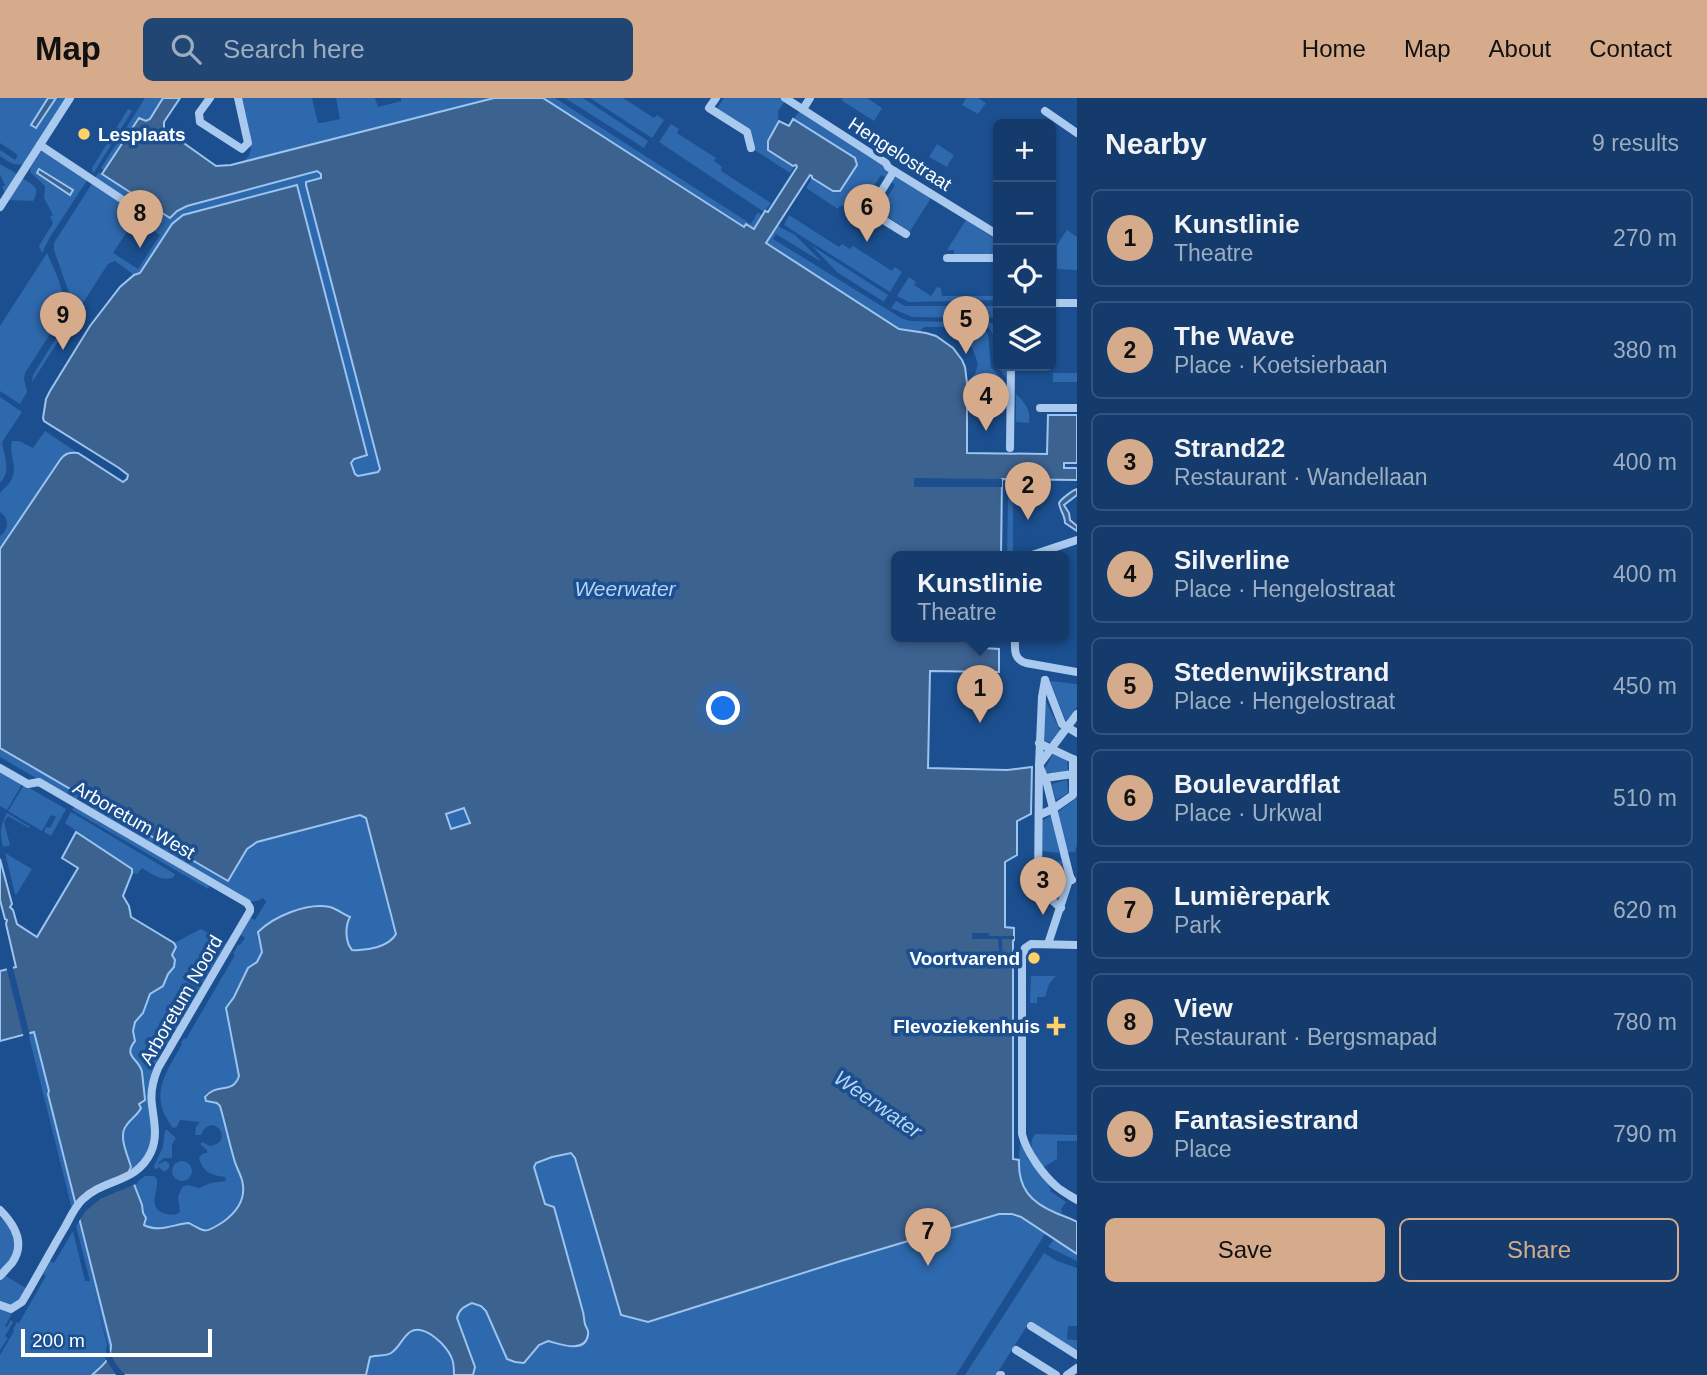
<!DOCTYPE html>
<meta charset="utf-8">
<style>
body{margin:0;font-family:Arial,sans-serif;background:#214673;color:#f1f3f6}
.controls{position:absolute;right:21px;top:21px;display:grid;overflow:hidden;border-radius:10px;box-shadow:0 2px 5px #0004}
.controls button{width:63px;height:63px;display:grid;place-items:center;padding:0;border:0;border-bottom:2px solid #33557e;background:#143b6b;color:#f1f3f6;font:35px sans-serif}
.scale{position:absolute;left:21px;bottom:18px;width:191px;box-sizing:border-box;padding-left:7px;border:4px solid #fff;border-top:0;font-size:19px;line-height:24px;white-space:nowrap;color:#fff;-webkit-text-stroke:5px #1b4f8f;paint-order:stroke}
.you{position:absolute;left:724px;top:611px;width:24px;height:24px;margin:-18px;border:5px solid #fff;border-radius:50%;background:#1a73e8;box-shadow:0 0 0 10px #1a73e833}
.badge{display:grid;place-items:center;width:46px;height:46px;border-radius:50%;background:#d6ab8b;color:#111;font-size:23px;font-weight:700}
.pin{position:absolute;translate:-50% -58px;filter:drop-shadow(0 2px 4px #0008)}
.pin::after{content:'';position:absolute;top:37px;width:24px;height:21px;background:inherit;clip-path:polygon(0 0,100% 0,50% 100%)}
.popup{position:absolute;left:891px;top:453px;width:178px;height:91px;box-sizing:border-box;display:grid;place-content:center;border-radius:10px;background:#143b6b;filter:drop-shadow(0 2px 5px #0005);font-size:23px;white-space:nowrap;color:#9dadc1}
.popup b{font-size:26px;color:#f1f3f6}
.popup::after{content:'';position:absolute;left:50%;top:100%;margin-left:-14px;border:14px solid transparent;border-top-color:#143b6b}
.list{margin:0;padding:0;list-style:none}
h2{display:flex;justify-content:space-between;align-items:center;height:91px;margin:0;padding:0 28px;font-size:30px}
h2 small{font-size:23px;font-weight:400;color:#9dadc1}
.list li{display:grid;grid-template-columns:46px 1fr auto;gap:21px;align-items:center;box-sizing:border-box;height:98px;margin:0 14px 14px;padding:0 14px;border:2px solid #33557e;border-radius:10px}
.list b{display:block;font-size:26px;white-space:nowrap}
.list p{margin:0;font-size:23px;white-space:nowrap;color:#9dadc1}
.list em{font-size:23px;font-style:normal;color:#9dadc1}
.actions{display:flex;gap:14px;padding:21px 28px}
.actions a{flex:1;padding:16px 0;border:2px solid #d6ab8b;border-radius:10px;text-align:center;font-size:24px;color:#d6ab8b}
.actions .main{background:#d6ab8b;color:#111}
.icon{flex:none;width:38px;height:38px;fill:none;stroke:currentColor;stroke-width:2;stroke-linecap:round;stroke-linejoin:round}
.map{position:relative;flex:none;width:1077px;height:1277px;overflow:hidden}
header{display:flex;align-items:center;gap:42px;box-sizing:border-box;height:98px;padding:0 35px;background:#d6ab8b;color:#111}
header strong{font-size:33px}
nav{display:flex;gap:38px;margin-inline-start:auto;font-size:24px}
.search{width:490px;height:63px;background:#214673;display:flex;align-items:center;gap:18px;box-sizing:border-box;padding:0 24px;border-radius:10px;color:#9dadc1;font-size:26px}
main{display:flex}
aside{flex:1;background:#143b6b}
.map>svg:first-child{display:block}
</style>
<header>
<strong>Map</strong>
<div class="search"><svg class="icon" aria-label="search" viewBox="0 0 24 24"><circle cx="10" cy="10" r="6"/><path d="M15 15l6 6"/></svg>Search here</div>
<nav><a>Home</a><a>Map</a><a>About</a><a>Contact</a></nav>
</header>
<main>
<div class="map">
<svg width="1077" height="1277" viewBox="0 0 1077 1277">
<rect width="100%" height="100%" fill="#1b4f8f"/>
<g fill="#2e69ad">
<path d="M0,0H48L31,26L36,30L56,0H66L24,66C14,69 8,63 0,58V52L15,62L18,57L0,45Z"/>
<polygon points="145,0 163,0 150,21 145,23 139,20 105,73 101,70"/>
<polygon points="241,0 312,0 318,25 321,25 340,21 336,0 375,0 378,9 401,3 401,0 494,0 241,65 249,58 251,51"/>
<polygon points="543,0 555,0 751,126 758,114 762,118 754,131 744,129"/>
<polygon points="565,0 583,0 648,43 644,50"/>
<polygon points="590,0 623,0 654,20 657,17 664,22 652,40"/>
<path d="M724,0H780L785,3L778,13C781,28 767,37 769,52L794,69L790,75L753,51L751,37L716,12Z"/>
<polygon points="843,0 867,0 882,10 874,23 841,2"/>
<polygon points="966,0 978,0 986,5 978,16 962,7"/>
<polygon points="128,11 132,13 93,76 92,70"/>
<polygon points="800,13 884,67 890,73 887,80 881,77 865,102 861,106 840,108 838,111 806,90 812,80 833,93 855,60 793,21"/>
<polygon points="671,26 679,31 677,35 716,60 714,63 722,69 721,73 771,105 764,114 659,44"/>
<polygon points="937,46 954,57 947,69 929,59"/>
<polygon points="41,53 48,56 88,81 50,139 42,155 39,148 53,125 50,119 53,117 44,100 45,88 30,74 31,69"/>
<polygon points="0,66 17,76 5,95 2,89 5,87 0,77"/>
<polygon points="317,73 321,76 321,80 306,87 377,358 380,371 378,374 358,378 355,376 351,365 354,361 367,357 297,87 183,117 172,126 140,175 134,177 115,163 108,166 32,284 33,277 73,213 73,206 54,152 54,145 93,84 137,113 134,119 136,120 113,155 138,171 160,137 146,128 153,117 95,80 99,74 170,120 177,113 187,108"/>
<polygon points="898,79 931,100 910,133 878,113 895,87 891,83 893,80"/>
<path d="M22,80C34,88 41,89 33,103L8,102Z"/>
<polygon points="789,117 839,149 842,146 850,151 853,148 892,173 895,169 902,174 890,194 784,127"/>
<polygon points="966,122 998,143 998,154 993,156 954,156 954,152 947,152"/>
<polygon points="778,128 795,137 820,162 820,163 776,136 773,141 901,220 910,223 949,224 949,229 924,229 919,234 899,231 766,145"/>
<polygon points="1067,132 1077,139 1077,172 1057,171 1057,147"/>
<polygon points="812,148 888,197 884,204 837,174"/>
<path d="M47,155C54,170 67,198 64,214L25,275L24,281L27,294L20,306L0,293V228Z"/>
<polygon points="909,179 916,184 914,187 931,198 937,189 941,190 942,198 998,198 998,202 909,204 897,198"/>
<polygon points="896,203 905,208 998,208 998,220 912,219 891,210"/>
<polygon points="954,224 975,224 983,227 988,237 991,269 1009,289 1009,304 966,305 967,285 975,276 978,266 965,230 953,230"/>
<polygon points="989,225 998,225 998,268 1010,268 1010,284 994,265 993,237 987,226"/>
<rect x="1053" y="275" width="24" height="9"/>
<path d="M1016,296C1025,305 1031,311 1029,325L1016,324Z"/>
<path d="M0,299L22,314L2,344C4,359 12,373 0,385Z"/>
<path d="M45,333L78,355L70,354L62,358L0,451V438C9,431 10,421 0,414V395C4,390 10,386 12,380C18,368 8,356 12,343H19L33,350Z"/>
<polygon points="1008,401 1013,401 1013,459 1007,459"/>
<polygon points="1050,583 1077,586 1077,609 1066,623"/>
<polygon points="1046,604 1061,634 1052,645 1042,642 1044,605"/>
<path d="M0,650L225,782C239,772 241,752 257,744L355,717H360L365,720L397,836C389,849 366,853 352,852C345,844 346,828 350,819C341,815 331,810 323,808C303,805 267,821 257,838L262,854L257,864L248,870L234,899L226,910L239,978L236,985L233,988L215,991L206,996V1003L217,1005L220,1007C225,1025 229,1043 234,1061C236,1069 240,1075 242,1082C247,1101 237,1114 223,1124C206,1135 206,1135 189,1125C174,1126 159,1136 144,1127L142,1107L134,1086L145,1078H153C155,1079 157,1080 157,1082C159,1090 147,1109 163,1115C167,1117 171,1116 175,1117L180,1114L178,1099L182,1089L188,1087L199,1090L211,1085L226,1083L225,1079C211,1077 202,1074 199,1059L204,1055H207V1052L200,1046L203,1044L209,1048C237,1045 212,1011 201,1037H195L196,1029L200,1024L180,1022L177,1029L173,1030C169,1024 164,1017 162,1010C155,987 172,965 182,946L181,945L184,940L186,941L235,857L233,856L238,847H240L245,840L241,837L251,820L255,822L266,804L263,800L257,803L248,804L0,659Z"/>
<polygon points="1053,656 1067,662 1068,673 1059,676 1044,674 1044,672"/>
<polygon points="0,672 22,686 7,712 0,708"/>
<polygon points="1067,682 1068,695 1056,702 1052,686"/>
<polygon points="24,687 66,711 51,738 44,734 46,729 50,730 56,719 51,717 42,733 8,713"/>
<polygon points="1077,699 1077,746 1075,754 1067,754 1058,714"/>
<polygon points="75,708 210,787 208,791 72,712"/>
<polygon points="464,709 470,725 451,732 445,716"/>
<path d="M71,714L175,776L173,780C160,783 152,776 142,770L137,776L132,775V771L65,725Z"/>
<path d="M7,715L30,729L29,730L8,718L4,724L10,747L3,749C0,733 0,729 7,715Z"/>
<polygon points="1050,718 1052,719 1059,753 1058,755 1042,753 1041,723"/>
<polygon points="5,755 32,771 16,797 15,796"/>
<polygon points="1061,763 1066,781 1058,804 1041,789 1041,764"/>
<path d="M201,831L228,846L156,969L154,1032L149,1053L139,1066L129,1073L131,1069C128,1058 120,1043 124,1031C126,1025 134,1021 137,1015C141,1004 142,988 142,977C141,963 122,958 135,943L133,933L135,924L140,919L150,896L163,888L168,876L174,869L175,862L172,857L176,849L174,845Z"/>
<polygon points="1031,878 1056,878 1049,886 1045,899 1037,899 1037,905 1030,905"/>
<polygon points="34,934 49,993 48,996 75,1106 72,1111 28,935"/>
<polygon points="165,1032 167,1032 176,1040 172,1047 172,1060 164,1060 158,1065 159,1066 165,1063 169,1065 169,1070 164,1074 159,1069 155,1072 154,1068 163,1049"/>
<path d="M1035,1036L1077,1037V1043H1057V1061L1044,1069C1036,1060 1026,1048 1035,1036Z"/>
<path d="M1020,1045L1028,1061L1051,1091L1050,1093L1066,1104L1061,1111L1062,1114L1060,1117C1033,1103 1018,1095 1019,1062H1013V1061L1019,1060Z"/>
<path d="M571,1055L575,1060L621,1217L648,1224L841,1163L999,1116C1021,1116 1028,1125 1045,1136L956,1277H473L475,1269L457,1220C459,1211 464,1209 472,1205L481,1208L486,1213L507,1260L527,1263L539,1247L548,1243L568,1249L584,1225L583,1214L554,1109L545,1106L534,1069L536,1065L552,1059Z"/>
<circle cx="182" cy="1073" r="10"/>
<path d="M0,1120L10,1127C17,1152 16,1155 0,1175Z"/>
<path d="M79,1123L111,1247C111,1262 103,1267 92,1277H0V1257L14,1233L13,1232L17,1224L19,1225L46,1178L43,1176L50,1163L54,1165L73,1133L85,1183H90L76,1128Z"/>
<polygon points="1054,1141 1077,1156 1077,1163 1048,1149"/>
<polygon points="1044,1155 1057,1163 1077,1170 1077,1228 1068,1228 1067,1241 1077,1242 1077,1252 1030,1223 996,1277 965,1277"/>
<polygon points="4,1177 26,1190 21,1201 13,1207 0,1204 0,1182"/>
<polygon points="0,1210 14,1212 5,1228 7,1229 11,1222 13,1224 5,1238 8,1240 0,1252"/>
<path d="M415,1232C441,1235 452,1253 454,1277H366L370,1259C376,1257 382,1258 388,1256C399,1251 403,1238 415,1232Z"/>
</g>
<g fill="#3c6290" stroke="#9cc4f0" stroke-width="2" fill-rule="evenodd">
<polygon points="48,0 56,0 36,30 31,27"/>
<path d="M163,0H180L164,24V31L216,68L231,67L494,0H543L744,129L746,126L754,131L765,113L768,114L797,69L796,67L793,68L768,52V43L779,23L789,28L793,21L855,60L857,67L840,93H833L812,80V78L810,77L766,145L899,231L926,235L936,238L953,250L962,262L965,269L967,285V355L1047,356L1048,317H1077V365H1064V370H1077V382L1002,381L1001,459H896V539H983V550L999,551V574L930,573L928,670L1007,672L1032,669L1031,716L1017,723V757L1005,764V829L1014,830V842L1013,843V1061L1019,1062C1018,1090 1030,1104 1056,1115C1063,1118 1070,1120 1077,1124V1156L1021,1119L1012,1116H999L841,1163L648,1224L621,1217L575,1060L571,1055L552,1059L536,1065L534,1069L545,1106L554,1109L583,1214C584,1217 584,1223 585,1226C586,1231 589,1230 588,1237C585,1256 560,1246 548,1243L539,1247L524,1265L515,1264L507,1261L486,1213L481,1208L472,1205C464,1209 459,1211 457,1220L475,1269L473,1277H454C454,1272 454,1266 452,1261C448,1248 424,1225 410,1234C402,1240 399,1250 391,1255C385,1259 378,1256 370,1259L366,1277H92C103,1267 111,1262 111,1247L48,996L49,993L34,934L0,943V873L16,869L6,826L7,822L5,821L0,802V761L12,806L10,809L13,812L17,826L37,839L78,770L62,760L76,734L132,771V775L123,798L129,808L131,819L174,845L176,849L172,857L175,862L174,869L168,876L163,888L150,896L143,915L135,924L133,933L135,943C122,959 140,961 142,974C143,983 144,992 145,1002L139,1006L141,1010C137,1018 130,1021 126,1028C118,1038 128,1058 131,1069L129,1073L142,1107L143,1115L146,1120L144,1127C159,1135 174,1126 189,1125C206,1135 206,1135 223,1124C237,1114 247,1101 242,1082C240,1075 236,1069 234,1061C229,1044 225,1025 220,1008L217,1005L206,1003L205,999C217,984 233,997 239,978L226,910L234,899L248,870L257,864L262,854L258,834C273,819 307,804 330,809C337,811 343,816 350,819C345,828 345,844 352,852C366,853 389,849 396,836L366,720L360,717L257,744L247,751L228,783L0,650V451L60,362C65,355 70,354 78,355L123,384L127,381L128,377L119,370L44,323L43,320L46,301L50,293L90,228L120,189L134,177L140,175L172,126L183,117L297,87L367,357L354,361L351,365L355,376L358,378L378,374L380,371L306,87V84L321,80V76L317,73L187,108L177,113L170,120L102,76L139,20L146,23L150,21ZM464,710L470,725L451,731L446,716Z"/>
<polygon points="39,71 73,92 70,97 37,75"/>
<path d="M1077,391V397L1064,407L1069,415L1070,422L1077,428V433L1065,425C1065,417 1060,413 1059,405C1061,401 1073,392 1077,391Z"/>
</g>
<g fill="#1b4f8f">
<polygon points="914,380 1002,381 1002,389 914,389"/>
<polygon points="972,835 989,835 989,838 1014,838 1014,841 1002,841 1003,870 987,871 987,867 999,866 999,857 987,858 987,854 999,853 998,841 972,841"/>
<polygon points="12,866 30,938 24,940 6,868"/>
<polygon points="133,1073 138,1085 100,1101 86,1113 77,1126 72,1109 82,1097 101,1084"/>
<polygon points="94,1193 110,1254 115,1265 125,1277 116,1277 105,1260 107,1247"/>
</g>
<g fill="none" stroke-linecap="round" stroke-linejoin="round">
<g stroke="#a9c9ee" stroke-width="8">
<polyline points="210,0 199,15 200,24 242,51 248,45 238,0"/>
<polyline points="716,0 709,10 747,34 751,50"/>
<polyline points="785,0 886,65 888,69 894,73 998,137"/>
<polyline points="803,11 810,0"/>
<polyline points="1045,13 1077,35"/>
<polyline points="40,47 144,116"/>
<polyline points="894,73 869,113 906,136"/>
<polyline points="0,109 70,0"/>
<polyline points="947,160 998,160"/>
<polyline points="1051,205 1077,205"/>
<polyline points="1040,310 1077,310"/>
<polyline points="1010,350 1011,268"/>
<polyline points="1026,459 1077,442"/>
<path d="M1015,539C1015,551 1013,561 1026,565L1077,574"/>
<polyline points="1045,582 1042,599 1039,667 1047,686 1070,779 1072,782"/>
<polyline points="1045,582 1062,626 1077,635"/>
<polyline points="1039,645 1077,663"/>
<path d="M0,670L28,686L39,684L247,805L250,810V813L158,970C153,982 150,994 152,1007C154,1024 158,1038 151,1054C136,1086 104,1080 82,1102C74,1110 70,1120 65,1129C50,1154 37,1179 22,1204L11,1211L0,1207"/>
<polyline points="1045,680 1073,676"/>
<polyline points="1039,717 1053,711 1073,697 1073,661"/>
<polyline points="1061,810 1038,791 1039,667 1077,616"/>
<polyline points="1049,843 1070,779"/>
<path d="M1077,847L1031,846L1025,850L1022,860V1036C1026,1054 1044,1078 1057,1089C1063,1094 1071,1098 1077,1102"/>
<path d="M0,1112C14,1126 26,1145 12,1165C8,1169 4,1174 0,1178"/>
<polyline points="1031,1228 1077,1257"/>
<polyline points="1016,1252 1056,1277"/>
<polyline points="1000,1277 1001,1277"/>
<polyline points="1067,1277 1077,1270"/>
</g>
</g>
<g fill="#ffd166" stroke="#1b4f8f" stroke-width="2.5">
<circle cx="84" cy="36" r="7"/>
<circle cx="1034" cy="860" r="7"/>
<path d="M1052.5 917.5h7v7h7v7h-7v7h-7v-7h-7v-7h7z"/>
</g>
<g text-anchor="middle" dominant-baseline="central" stroke-width="7" stroke-linejoin="round" paint-order="stroke">
<g font-size="19" font-weight="bold" fill="#fff" stroke="#1b4f8f" text-anchor="end">
<text x="98" y="36" text-anchor="start">Lesplaats</text>
<text x="1020" y="860">Voortvarend</text>
<text x="1040" y="928">Flevoziekenhuis</text>
</g>
<g font-size="19" fill="#fff" stroke="#1b4f8f">
<text transform="translate(900 56) rotate(33)">Hengelostraat</text>
<text transform="translate(134 722) rotate(30)">Arboretum West</text>
<text transform="translate(181 902) rotate(-60)">Arboretum Noord</text>
</g>
<g font-size="21" font-style="italic" fill="#b5d3f5" stroke="#1b4f8f">
<text x="625" y="490">Weerwater</text>
<text transform="translate(878 1006) rotate(35)">Weerwater</text>
</g>
</g>
</svg>
<div class="controls">
<button>+</button>
<button>−</button>
<button><svg class="icon" aria-label="locate" viewBox="0 0 24 24"><circle cx="12" cy="12" r="6"/><path d="M12 2v4M12 18v4M2 12h4M18 12h4"/></svg></button>
<button><svg class="icon" aria-label="layers" viewBox="0 0 24 24"><path d="M12 4l9 5-9 5-9-5zM3 14l9 5 9-5"/></svg></button>
</div>
<div class="scale">200 m</div>
<div class="you"></div>
<div class="pin badge" style="left:980px;top:625px">1</div>
<div class="popup"><b>Kunstlinie</b>Theatre</div>
<div class="pin badge" style="left:1028px;top:422px">2</div>
<div class="pin badge" style="left:1043px;top:817px">3</div>
<div class="pin badge" style="left:986px;top:333px">4</div>
<div class="pin badge" style="left:966px;top:256px">5</div>
<div class="pin badge" style="left:867px;top:144px">6</div>
<div class="pin badge" style="left:928px;top:1168px">7</div>
<div class="pin badge" style="left:140px;top:150px">8</div>
<div class="pin badge" style="left:63px;top:252px">9</div>
</div>
<aside>
<h2>Nearby<small>9 results</small></h2>
<ul class="list">
<li><span class="badge">1</span><div><b>Kunstlinie</b><p>Theatre</p></div><em>270 m</em></li>
<li><span class="badge">2</span><div><b>The Wave</b><p>Place · Koetsierbaan</p></div><em>380 m</em></li>
<li><span class="badge">3</span><div><b>Strand22</b><p>Restaurant · Wandellaan</p></div><em>400 m</em></li>
<li><span class="badge">4</span><div><b>Silverline</b><p>Place · Hengelostraat</p></div><em>400 m</em></li>
<li><span class="badge">5</span><div><b>Stedenwijkstrand</b><p>Place · Hengelostraat</p></div><em>450 m</em></li>
<li><span class="badge">6</span><div><b>Boulevardflat</b><p>Place · Urkwal</p></div><em>510 m</em></li>
<li><span class="badge">7</span><div><b>Lumièrepark</b><p>Park</p></div><em>620 m</em></li>
<li><span class="badge">8</span><div><b>View</b><p>Restaurant · Bergsmapad</p></div><em>780 m</em></li>
<li><span class="badge">9</span><div><b>Fantasiestrand</b><p>Place</p></div><em>790 m</em></li>
</ul>
<div class="actions"><a class="main">Save</a><a>Share</a></div>
</aside>
</main>
